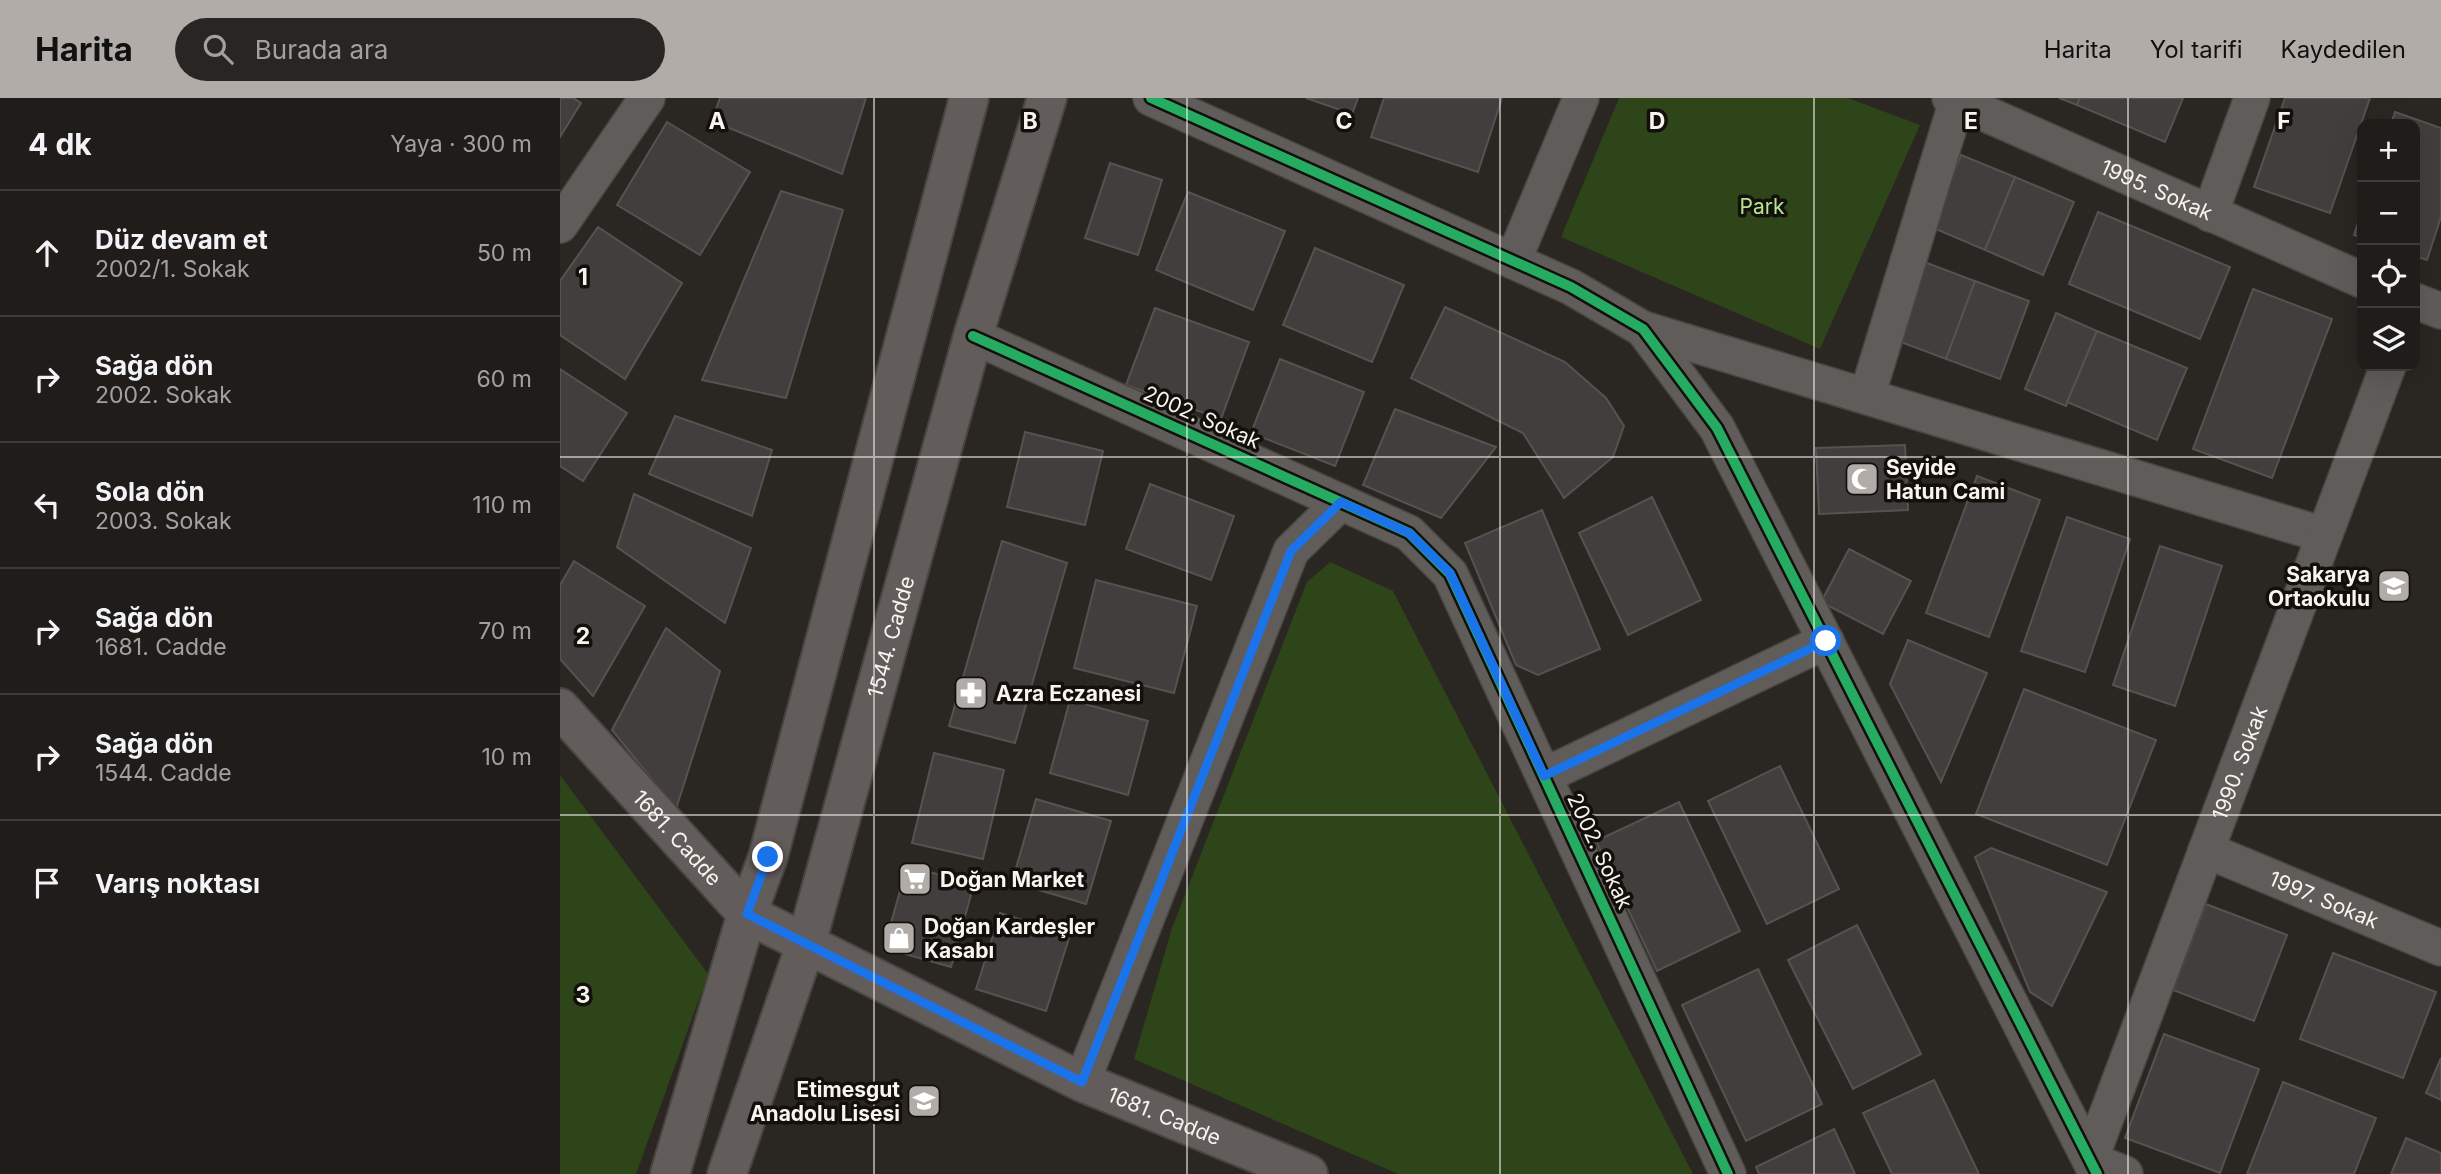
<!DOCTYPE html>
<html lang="tr">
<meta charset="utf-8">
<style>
body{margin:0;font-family:Inter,sans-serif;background:#282523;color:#f1f3f6}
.controls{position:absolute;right:21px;top:21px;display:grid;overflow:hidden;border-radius:14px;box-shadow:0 7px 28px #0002}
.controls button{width:63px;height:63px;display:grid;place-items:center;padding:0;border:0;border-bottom:2px solid #3d3a39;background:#201c1a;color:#f1f3f6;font:35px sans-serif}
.stop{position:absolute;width:21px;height:21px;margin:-16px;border:5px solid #1a73e8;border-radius:50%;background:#fff}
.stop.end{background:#1a73e8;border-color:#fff;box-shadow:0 2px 7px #0008}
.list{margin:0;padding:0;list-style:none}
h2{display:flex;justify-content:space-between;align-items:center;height:91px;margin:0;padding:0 28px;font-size:30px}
h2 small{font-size:23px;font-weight:400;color:#a2a1a2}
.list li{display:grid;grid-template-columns:46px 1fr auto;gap:21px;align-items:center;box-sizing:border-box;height:126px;padding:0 28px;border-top:2px solid #3d3a39}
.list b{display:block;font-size:26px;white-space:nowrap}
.list p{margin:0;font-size:23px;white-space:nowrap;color:#a2a1a2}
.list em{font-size:23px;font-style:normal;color:#a2a1a2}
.icon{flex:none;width:38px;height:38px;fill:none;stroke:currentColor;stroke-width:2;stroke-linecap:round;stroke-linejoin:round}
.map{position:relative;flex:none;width:1881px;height:1076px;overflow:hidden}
header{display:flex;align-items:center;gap:42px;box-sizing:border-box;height:98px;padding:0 35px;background:#b1aca7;color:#111}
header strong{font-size:33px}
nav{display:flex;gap:38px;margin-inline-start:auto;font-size:24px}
.search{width:490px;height:63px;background:#282523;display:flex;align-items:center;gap:18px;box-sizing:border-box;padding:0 24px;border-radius:38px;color:#a2a1a2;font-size:26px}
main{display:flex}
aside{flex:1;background:#201c1a}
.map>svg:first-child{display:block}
</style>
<header>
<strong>Harita</strong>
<div class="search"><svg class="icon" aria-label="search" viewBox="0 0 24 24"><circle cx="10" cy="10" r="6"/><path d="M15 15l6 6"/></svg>Burada ara</div>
<nav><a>Harita</a><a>Yol tarifi</a><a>Kaydedilen</a></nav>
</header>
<main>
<aside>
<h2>4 dk<small>Yaya · 300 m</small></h2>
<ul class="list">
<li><svg class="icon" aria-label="ahead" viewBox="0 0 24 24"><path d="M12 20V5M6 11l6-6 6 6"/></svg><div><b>Düz devam et</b><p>2002/1. Sokak</p></div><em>50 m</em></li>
<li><svg class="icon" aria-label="right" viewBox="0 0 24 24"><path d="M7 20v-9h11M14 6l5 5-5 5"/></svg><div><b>Sağa dön</b><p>2002. Sokak</p></div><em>60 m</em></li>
<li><svg class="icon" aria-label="left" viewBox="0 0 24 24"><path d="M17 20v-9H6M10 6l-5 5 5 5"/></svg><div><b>Sola dön</b><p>2003. Sokak</p></div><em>110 m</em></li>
<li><svg class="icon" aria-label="right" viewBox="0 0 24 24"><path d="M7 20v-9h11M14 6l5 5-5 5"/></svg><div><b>Sağa dön</b><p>1681. Cadde</p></div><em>70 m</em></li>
<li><svg class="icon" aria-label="right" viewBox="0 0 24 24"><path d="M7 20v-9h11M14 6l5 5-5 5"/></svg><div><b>Sağa dön</b><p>1544. Cadde</p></div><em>10 m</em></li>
<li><svg class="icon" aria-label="arrive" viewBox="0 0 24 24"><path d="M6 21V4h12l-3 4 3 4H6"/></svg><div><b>Varış noktası</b></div></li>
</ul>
</aside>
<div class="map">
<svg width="1881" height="1076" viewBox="0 0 1881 1076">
<rect width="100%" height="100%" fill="#2a2622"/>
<g fill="#2e451a">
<polygon points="1059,0 1288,0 1360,27 1260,251 1001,139"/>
<polygon points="770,464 833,493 1133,1076 838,1076 574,961 612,830 747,484"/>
<polygon points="0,677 148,876 76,1076 0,1076"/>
</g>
<g fill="#423e3d" stroke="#565250" stroke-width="2">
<polygon points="0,0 13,0 21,5 0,39"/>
<polygon points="160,0 306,0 282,76 152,23"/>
<polygon points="746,0 798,0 792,16"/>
<polygon points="824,0 942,0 918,74 811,39"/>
<polygon points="1499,0 1520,0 1517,7"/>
<polygon points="1520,0 1623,0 1605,44 1517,7"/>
<polygon points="1725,0 1810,0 1770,115 1694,89"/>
<polygon points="1835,14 1881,30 1881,119 1867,162 1855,158 1855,26 1831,26"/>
<polygon points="107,24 190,74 140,157 57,107"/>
<polygon points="1401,57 1455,79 1425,152 1371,129"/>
<polygon points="550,65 602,82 578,157 525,140"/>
<polygon points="1455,79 1514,104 1483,177 1425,152"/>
<polygon points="221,93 283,112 226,300 142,282"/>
<polygon points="628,94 725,133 693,212 596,172"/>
<polygon points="1802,113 1802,140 1794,137"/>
<polygon points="1538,114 1670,169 1640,241 1509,186"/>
<polygon points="38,129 122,185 65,281 0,237 0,183"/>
<polygon points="755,150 844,187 812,264 723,227"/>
<polygon points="1359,162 1415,183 1386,261 1330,240"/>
<polygon points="1415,183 1469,203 1440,281 1386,261"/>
<polygon points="1693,191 1772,221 1712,380 1633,351"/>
<polygon points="885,209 1005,264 1046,300 1064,328 1053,359 1004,400 963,335 851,280"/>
<polygon points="595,210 689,244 661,321 566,287"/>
<polygon points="1496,215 1537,233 1506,308 1465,291"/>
<polygon points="1537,233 1627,270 1597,342 1507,304"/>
<polygon points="720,261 804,294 775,368 691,335"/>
<polygon points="0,271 67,315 23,383 0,368"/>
<polygon points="835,311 936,349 881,420 803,387"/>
<polygon points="115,318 212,352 192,418 89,376"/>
<polygon points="465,334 543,353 525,427 447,409"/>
<polygon points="1345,347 1348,412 1259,416 1256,350"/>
<polygon points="1417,378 1480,402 1429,539 1366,515"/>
<polygon points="590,386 674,418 651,482 566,451"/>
<polygon points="74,396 191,450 165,525 57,449"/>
<polygon points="1092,399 1141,502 1068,537 1019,435"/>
<polygon points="982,412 1040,551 978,577 956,567 905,445"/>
<polygon points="1507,419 1570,441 1525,574 1461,553"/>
<polygon points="442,443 507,465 455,645 389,628"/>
<polygon points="1600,448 1662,468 1615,608 1553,587"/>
<polygon points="1289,451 1351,483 1323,536 1261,504"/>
<polygon points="14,463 85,508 33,598 0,561 0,487"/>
<polygon points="536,482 637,508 614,595 514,570"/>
<polygon points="106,530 160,573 116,711 52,632"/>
<polygon points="1348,542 1427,575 1381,684 1330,586"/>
<polygon points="1464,591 1596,642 1547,767 1416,716"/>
<polygon points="510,602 588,623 568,697 490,675"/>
<polygon points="374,655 444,672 423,761 352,745"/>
<polygon points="1220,668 1279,791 1207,826 1148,703"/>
<polygon points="476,701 551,723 526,806 452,784"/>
<polygon points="1119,704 1180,833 1097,873 1036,743"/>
<polygon points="1431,750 1547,794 1492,908 1470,894 1415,759"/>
<polygon points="347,768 414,786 391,869 324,850"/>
<polygon points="1646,806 1727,837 1694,923 1613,892"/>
<polygon points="440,815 510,837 486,913 416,891"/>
<polygon points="1297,827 1361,956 1293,991 1228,862"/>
<polygon points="1773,855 1876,894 1843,980 1740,941"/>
<polygon points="1198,871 1262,1006 1186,1043 1122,907"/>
<polygon points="1604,936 1699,971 1660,1075 1565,1040"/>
<polygon points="1881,960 1881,1002 1866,995"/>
<polygon points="1374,982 1419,1076 1332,1076 1303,1015"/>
<polygon points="1723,984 1816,1020 1794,1076 1687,1076"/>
<polygon points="1274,1031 1295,1076 1199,1076 1196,1069"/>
<polygon points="1846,1040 1881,1055 1881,1076 1831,1076"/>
</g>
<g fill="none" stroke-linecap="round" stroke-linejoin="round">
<defs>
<g id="street">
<polyline points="591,0 1011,189 1083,231 1157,330 1537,1076"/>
<path id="s1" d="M1390,0L1802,182"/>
<polyline points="1650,116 1692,0"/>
<polyline points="0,127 87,0"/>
<polyline points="953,163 1021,0"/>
<polyline points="1855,203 1881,213"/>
<polyline points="1083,231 1764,437"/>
<polyline points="413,238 849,435 890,476 1168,1076"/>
<polyline points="1307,298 1397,3"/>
<polyline points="984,678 1266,543"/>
<path id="s2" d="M1646,752L1881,850"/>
<polyline points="522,984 731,453 781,404"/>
<path id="s3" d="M1565,1076L1530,1062L1828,268"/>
</g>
<g id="secondary">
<path id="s4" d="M0,610L187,816L522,984L748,1076"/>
<polyline points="110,1076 187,816 208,759 409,0"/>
<path id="s5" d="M167,1076L246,846L413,238L487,0"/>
</g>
</defs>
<use href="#street" stroke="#484541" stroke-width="38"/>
<use href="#secondary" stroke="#484541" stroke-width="42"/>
<use href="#street" stroke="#605c59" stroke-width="35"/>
<use href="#secondary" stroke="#625c5b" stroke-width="38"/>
<defs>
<g id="cycleway">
<polyline points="591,0 1011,189 1083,231 1157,330 1537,1076"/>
<polyline points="413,238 849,435 890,476 1168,1076"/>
</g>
</defs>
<use href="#cycleway" stroke="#13100c" stroke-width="15"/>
<use href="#cycleway" stroke="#26ab63" stroke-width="10"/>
</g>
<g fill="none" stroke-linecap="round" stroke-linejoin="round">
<polyline stroke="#1a73e8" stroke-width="9" points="208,759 187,816 522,984 731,453 781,404 849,435 890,475 984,678 1266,543"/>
</g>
<path fill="none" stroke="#f9f4ef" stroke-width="2" stroke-opacity="0.55" d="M314,0V1076M627,0V1076M940,0V1076M1254,0V1076M1568,0V1076M0,359H1881M0,717H1881"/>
<defs>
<symbol id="mosque-square" viewBox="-11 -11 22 22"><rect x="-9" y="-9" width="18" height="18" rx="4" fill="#b1aca7" stroke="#13100c"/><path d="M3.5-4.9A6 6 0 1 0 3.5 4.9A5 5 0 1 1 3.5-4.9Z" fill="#fff"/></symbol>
<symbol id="school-square" viewBox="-11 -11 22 22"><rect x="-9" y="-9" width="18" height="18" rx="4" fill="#b1aca7" stroke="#13100c"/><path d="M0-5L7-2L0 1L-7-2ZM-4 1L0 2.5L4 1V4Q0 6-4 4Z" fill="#fff"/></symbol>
<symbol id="pharmacy-square" viewBox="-11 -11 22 22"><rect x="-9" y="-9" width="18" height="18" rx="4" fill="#b1aca7" stroke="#13100c"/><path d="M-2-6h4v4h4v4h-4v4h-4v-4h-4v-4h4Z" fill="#fff"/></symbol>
<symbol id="supermarket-square" viewBox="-11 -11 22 22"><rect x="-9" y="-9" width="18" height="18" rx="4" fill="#b1aca7" stroke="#13100c"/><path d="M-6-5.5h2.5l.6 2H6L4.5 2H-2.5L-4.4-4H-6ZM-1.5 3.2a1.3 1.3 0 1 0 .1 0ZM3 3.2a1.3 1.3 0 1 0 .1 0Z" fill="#fff"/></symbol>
<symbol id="shop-square" viewBox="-11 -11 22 22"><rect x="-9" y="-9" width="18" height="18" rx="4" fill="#b1aca7" stroke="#13100c"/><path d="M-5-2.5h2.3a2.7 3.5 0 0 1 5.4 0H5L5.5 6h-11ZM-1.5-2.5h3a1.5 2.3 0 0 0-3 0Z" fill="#fff"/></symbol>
</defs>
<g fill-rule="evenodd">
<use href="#mosque-square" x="1283" y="362" width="38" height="38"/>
<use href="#school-square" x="1815" y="469" width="38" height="38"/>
<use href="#pharmacy-square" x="392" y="576" width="38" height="38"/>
<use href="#supermarket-square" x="336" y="762" width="38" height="38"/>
<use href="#shop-square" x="320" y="821" width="38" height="38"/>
<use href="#school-square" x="345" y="984" width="38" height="38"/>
</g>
<g text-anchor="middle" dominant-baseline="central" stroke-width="7" stroke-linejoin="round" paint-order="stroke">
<g font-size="21" fill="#f9f4ef" stroke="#13100c">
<text stroke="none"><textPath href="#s1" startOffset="226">1995. Sokak</textPath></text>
<text transform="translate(642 319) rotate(24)">2002. Sokak</text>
<text stroke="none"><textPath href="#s5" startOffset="562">1544. Cadde</textPath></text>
<text stroke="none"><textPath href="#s3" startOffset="462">1990. Sokak</textPath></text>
<text stroke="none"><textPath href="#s4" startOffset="175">1681. Cadde</textPath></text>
<text transform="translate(1040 753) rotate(65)">2002. Sokak</text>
<text stroke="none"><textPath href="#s2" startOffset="128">1997. Sokak</textPath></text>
<text stroke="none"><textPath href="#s4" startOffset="742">1681. Cadde</textPath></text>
</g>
<g font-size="21" fill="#b3e492" stroke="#13100c">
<text x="1202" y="108">Park</text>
</g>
<g font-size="21" font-weight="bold" fill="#f9f4ef" stroke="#13100c" text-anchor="start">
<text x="1326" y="369">Seyide<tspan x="1326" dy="24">Hatun Cami</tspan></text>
<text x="1810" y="476" text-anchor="end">Sakarya<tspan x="1810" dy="24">Ortaokulu</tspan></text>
<text x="436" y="595">Azra Eczanesi</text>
<text x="380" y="781">Doğan Market</text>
<text x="364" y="828">Doğan Kardeşler<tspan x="364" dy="24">Kasabı</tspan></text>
<text x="340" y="991" text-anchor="end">Etimesgut<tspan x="340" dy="24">Anadolu Lisesi</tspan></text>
</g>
</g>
<g font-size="23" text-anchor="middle" font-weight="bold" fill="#f9f4ef" stroke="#13100c" stroke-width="7" stroke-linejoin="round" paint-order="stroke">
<text x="157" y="31">A</text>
<text x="470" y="31">B</text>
<text x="784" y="31">C</text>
<text x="1097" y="31">D</text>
<text x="1411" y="31">E</text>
<text x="1724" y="31">F</text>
<text x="23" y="187">1</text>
<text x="23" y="546">2</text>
<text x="23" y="905">3</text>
</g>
</svg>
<div class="controls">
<button>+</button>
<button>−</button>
<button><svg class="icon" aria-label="locate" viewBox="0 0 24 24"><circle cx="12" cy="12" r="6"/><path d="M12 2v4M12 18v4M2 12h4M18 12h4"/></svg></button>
<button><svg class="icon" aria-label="layers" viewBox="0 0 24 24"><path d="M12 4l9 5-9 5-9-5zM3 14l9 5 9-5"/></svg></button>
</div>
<div class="stop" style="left:1266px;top:543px"></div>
<div class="stop end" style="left:208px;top:759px"></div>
</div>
</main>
